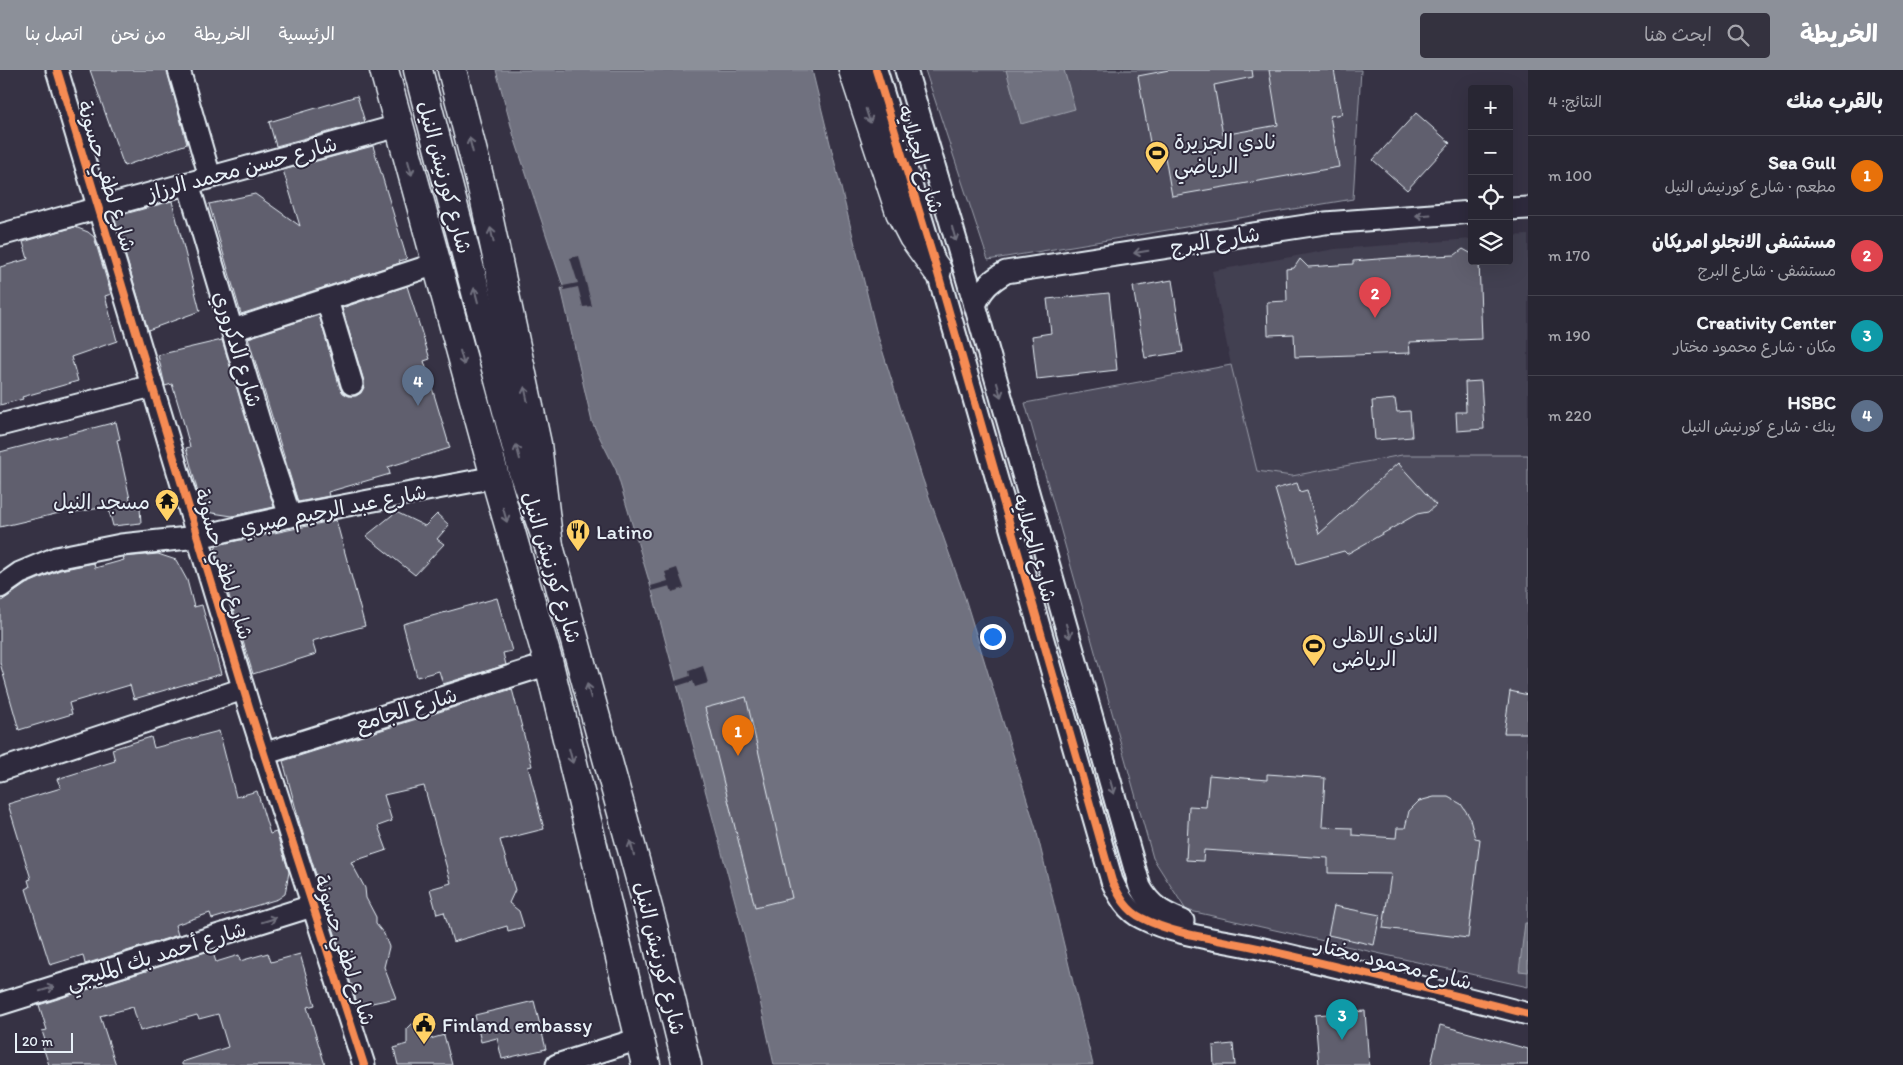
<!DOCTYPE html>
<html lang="ar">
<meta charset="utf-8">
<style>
body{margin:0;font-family:Itim,"Playpen Sans Arabic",sans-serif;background:#34323f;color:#f1f3f6;direction:rtl}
.controls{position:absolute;right:15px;top:15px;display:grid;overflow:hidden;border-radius:5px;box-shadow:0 5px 20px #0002}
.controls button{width:45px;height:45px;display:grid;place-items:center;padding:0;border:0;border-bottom:1px solid #44434e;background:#282633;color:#f1f3f6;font:25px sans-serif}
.scale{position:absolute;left:15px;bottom:12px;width:58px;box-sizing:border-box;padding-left:5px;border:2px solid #e8f1f8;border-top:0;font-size:14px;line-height:18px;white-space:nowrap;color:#e8f1f8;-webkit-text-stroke:4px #2f2a3d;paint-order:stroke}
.you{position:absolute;left:992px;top:566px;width:18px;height:18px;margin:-12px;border:4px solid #fff;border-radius:50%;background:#1a73e8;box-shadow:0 0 0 8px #1a73e833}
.badge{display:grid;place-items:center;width:32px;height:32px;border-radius:50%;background:#8c9099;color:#fff;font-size:16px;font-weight:700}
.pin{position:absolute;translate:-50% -41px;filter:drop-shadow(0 1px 2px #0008)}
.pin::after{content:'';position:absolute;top:26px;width:18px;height:15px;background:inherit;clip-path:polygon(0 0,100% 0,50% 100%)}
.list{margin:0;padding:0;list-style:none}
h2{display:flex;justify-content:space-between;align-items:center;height:65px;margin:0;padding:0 20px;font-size:21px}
h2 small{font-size:16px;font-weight:400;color:#a5a5ac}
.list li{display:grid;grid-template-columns:32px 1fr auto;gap:15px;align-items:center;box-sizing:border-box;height:80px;padding:0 20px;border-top:1px solid #44434e}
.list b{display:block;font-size:19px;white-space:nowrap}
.list p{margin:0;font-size:16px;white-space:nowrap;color:#a5a5ac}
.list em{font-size:16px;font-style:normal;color:#a5a5ac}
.icon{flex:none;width:28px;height:28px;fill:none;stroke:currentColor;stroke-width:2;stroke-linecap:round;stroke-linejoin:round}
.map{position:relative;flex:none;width:1528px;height:995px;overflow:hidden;direction:ltr}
header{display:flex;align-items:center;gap:30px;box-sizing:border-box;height:70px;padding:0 25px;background:#8c9099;color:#fff}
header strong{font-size:24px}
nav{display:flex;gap:28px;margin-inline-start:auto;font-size:18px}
.search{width:350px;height:45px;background:#34323f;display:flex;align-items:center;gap:12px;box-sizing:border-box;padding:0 18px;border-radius:5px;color:#a5a5ac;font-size:19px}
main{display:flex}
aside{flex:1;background:#282633}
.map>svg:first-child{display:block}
</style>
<header>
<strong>الخريطة</strong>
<div class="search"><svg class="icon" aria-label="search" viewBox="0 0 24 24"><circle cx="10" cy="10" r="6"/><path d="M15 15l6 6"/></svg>ابحث هنا</div>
<nav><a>الرئيسية</a><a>الخريطة</a><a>من نحن</a><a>اتصل بنا</a></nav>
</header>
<main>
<aside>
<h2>بالقرب منك<small>النتائج: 4</small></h2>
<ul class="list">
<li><span class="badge" style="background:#e8710a">1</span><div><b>Sea Gull</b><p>مطعم · شارع كورنيش النيل</p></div><em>100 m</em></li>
<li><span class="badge" style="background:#e0444e">2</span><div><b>مستشفى الانجلو امريكان</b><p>مستشفى · شارع البرج</p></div><em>170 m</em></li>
<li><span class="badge" style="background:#0f9aa8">3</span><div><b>Creativity Center</b><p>مكان · شارع محمود مختار</p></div><em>190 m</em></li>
<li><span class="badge" style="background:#5c6f8a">4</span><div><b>HSBC</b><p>بنك · شارع كورنيش النيل</p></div><em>220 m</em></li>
</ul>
</aside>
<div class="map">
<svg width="1528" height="995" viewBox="0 0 1528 995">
<rect width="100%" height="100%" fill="#363244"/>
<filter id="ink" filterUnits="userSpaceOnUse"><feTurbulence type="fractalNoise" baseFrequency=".02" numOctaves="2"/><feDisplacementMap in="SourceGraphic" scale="10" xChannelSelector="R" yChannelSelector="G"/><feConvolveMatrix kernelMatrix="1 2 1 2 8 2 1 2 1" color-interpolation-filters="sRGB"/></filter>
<g filter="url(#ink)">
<polygon fill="#433f51" points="1528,165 1528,385 1402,385 1292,406 1256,401 1231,295 1212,201 1335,179 1472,169 1472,191 1509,191 1509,166"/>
<g fill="#4d4b5c" stroke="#9a9eaa">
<polygon points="925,0 1361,0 1353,129 988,190"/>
<polygon points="1231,295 1257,401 1292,406 1402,385 1528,385 1528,917 1186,840 1153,788 1025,333"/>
</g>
<g fill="#70717f" stroke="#a0a4af">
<polygon points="496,0 812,0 876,260 922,407 965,528 1036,759 1093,995 774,995 753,899 652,521 616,400 592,352 561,218 564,219 563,216 514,67"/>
<polygon points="1006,0 1064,0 1075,39 1021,54"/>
<polygon points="1525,853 1528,853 1528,902 1519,901"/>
</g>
<g fill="#363244">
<polygon points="579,186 592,236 583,237 578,217 564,220 563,216 578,213 570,188"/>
<polygon points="677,498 684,518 672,522 670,516 652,521 651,516 668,511 665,502"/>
<polygon points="703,596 708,613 695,617 693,611 677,616 675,611 690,606 689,601"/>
</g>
<g fill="#605e6e" stroke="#e8f1f8">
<polygon points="90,0 167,0 187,74 124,96"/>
<polygon points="1169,0 1252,0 1253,7 1214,15 1223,65 1278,55 1269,0 1334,0 1342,44 1330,46 1339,97 1172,126 1165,87 1153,89 1138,6"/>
<polygon points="357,26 365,52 276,76 269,52"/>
<polygon points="1416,43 1450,73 1407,120 1373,90"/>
<polygon points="373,76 407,189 399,191 400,193 241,244 209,134 255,124 300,156 283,100"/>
<polygon points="172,131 200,241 148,260 114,147"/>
<polygon points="75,157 88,162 94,167 111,224 105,226 117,271 71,287 78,311 22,327 23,329 0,335 0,197 28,189 23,172"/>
<polygon points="1463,179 1472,184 1472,191 1479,191 1482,269 1409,272 1410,283 1295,287 1294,264 1268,265 1267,232 1287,231 1286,199 1294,198 1300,189 1308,197 1353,194 1353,191 1391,188 1455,185"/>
<polygon points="1172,210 1183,282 1145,288 1133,217"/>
<polygon points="407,216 430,289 424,291 450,378 388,397 390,404 328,422 329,426 298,432 248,268 319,245 340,318 343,323 349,326 356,326 361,323 364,317 364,311 342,238"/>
<polygon points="1109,223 1117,300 1037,309 1032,266 1051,263 1047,229"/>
<polygon points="222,270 274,437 232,446 206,442 202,438 186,378 190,377 182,347 172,314 165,316 158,285"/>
<polygon points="1481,311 1484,359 1457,361 1456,342 1466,342 1465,312"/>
<polygon points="1395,329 1397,342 1410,341 1412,367 1375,370 1372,331"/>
<polygon points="116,352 120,369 117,370 132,438 140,437 141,453 113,456 108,437 69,443 68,441 0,457 0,382"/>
<polygon points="1398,393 1436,435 1428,442 1417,444 1347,484 1344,481 1297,494 1275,419 1297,413 1300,422 1307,420 1319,464"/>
<polygon points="396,442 425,456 437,444 449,455 437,469 444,474 415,505 366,466"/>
<polygon points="336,450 365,556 312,571 316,584 253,604 215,480 217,475"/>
<polygon points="158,484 176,490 187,510 194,537 202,535 221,604 134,629 130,615 69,633 72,644 19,660 0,593 0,532 26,514 60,500 94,493 95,498 124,490 123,487"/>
<polygon points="497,528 512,581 503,583 506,595 443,614 439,601 417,607 403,554"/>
<polygon points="512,619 532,696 528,697 544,759 500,770 515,820 509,833 519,841 524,857 508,861 507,856 453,872 444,842 437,844 430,819 451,813 424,716 384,725 392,751 378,756 387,780 351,792 365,818 366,828 376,847 376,854 384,864 389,877 384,897 396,928 358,936 300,754 283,691"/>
<polygon points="1510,621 1528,625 1528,663 1504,663"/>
<polygon points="746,627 792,828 755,837 705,638"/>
<polygon points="219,661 236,727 257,721 270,764 276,762 289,802 285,824 278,829 212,849 210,843 175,855 178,865 85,894 83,885 50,895 26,819 30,817 28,810 31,809 8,734 61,718 57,709 115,691 112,679 151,667 154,678"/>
<polygon points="1267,704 1325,708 1322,757 1352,758 1352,765 1396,768 1397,758 1405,758 1409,741 1419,731 1434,727 1448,727 1461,734 1469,746 1475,768 1480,769 1468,868 1383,858 1391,804 1328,803 1328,788 1204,780 1203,791 1186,790 1189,736 1206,737 1209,705 1267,710"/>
<polygon points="1334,836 1380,845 1374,875 1328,865"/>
<polygon points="212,880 216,892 239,885 240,891 268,883 271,892 300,884 315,935 307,937 325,995 182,995 182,992 228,977 218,944 199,949 197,945 140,961 133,937 100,946 116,995 49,995 41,971 45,970 42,961 47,960 39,935"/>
<polygon points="534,931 546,979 502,989 497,968 481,972 475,945"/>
<polygon points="1365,941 1369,995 1319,995 1315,945"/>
<polygon points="421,953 427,957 430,969 444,965 452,995 398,995 394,978 407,974 407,959 412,954"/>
<polygon points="1440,955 1528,979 1528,995 1431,995"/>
<polygon points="1233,974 1235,995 1214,995 1213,976"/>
</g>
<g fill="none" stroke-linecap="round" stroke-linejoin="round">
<defs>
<g id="minor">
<polyline points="57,0 249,637 364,995"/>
<polyline points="179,0 210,107"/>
<path d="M876,0L937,200L1112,811C1119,826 1127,841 1142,848C1176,866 1225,870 1263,879C1351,900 1440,921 1528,944"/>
<path d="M906,0L975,235L1140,817C1150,836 1163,843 1183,851"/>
<polyline points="188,113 266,374 290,446"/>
<polyline points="1509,139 1528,138"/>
<polyline points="0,165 398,56"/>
<polyline points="327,230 352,314"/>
<path d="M975,235C982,219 990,211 1006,202L1325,153L1472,142"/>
<polyline points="233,260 436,194"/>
<polyline points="0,355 152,316"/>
<polyline points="0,517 20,503 56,488 121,475 198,467 290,446 495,407"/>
<polyline points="263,684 549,594"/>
<polyline points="0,700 243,619"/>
<polyline points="0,934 312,836"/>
<polyline points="557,995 639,969"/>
</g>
<g id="major">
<polyline points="384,0 495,407 549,594 646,995"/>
<polyline points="418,0 523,402 549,476 653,856 687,995"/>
</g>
<g id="highway">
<polyline points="452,0 483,122 537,374 549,476"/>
<polyline points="853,0 900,142 913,167 937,200"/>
</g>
</defs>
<use href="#minor" stroke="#e8f1f8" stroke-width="25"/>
<use href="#major" stroke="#e8f1f8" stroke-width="31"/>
<use href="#highway" stroke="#e8f1f8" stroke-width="31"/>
<use href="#minor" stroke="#2f2a3d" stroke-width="21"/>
<use href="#major" stroke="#2f2a3d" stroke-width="28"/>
<use href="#highway" stroke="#2f2a3d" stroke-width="28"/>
<defs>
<g id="cycleway">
<polyline points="57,0 249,637 364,995"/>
<path d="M876,0L937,200L1112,811C1119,826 1127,841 1142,848C1176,866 1225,870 1263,879C1351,900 1440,921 1528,944"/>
</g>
</defs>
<use href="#cycleway" stroke="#2f2a3d" stroke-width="11"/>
<use href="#cycleway" stroke="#f68b52" stroke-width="8"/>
</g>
<defs><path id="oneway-shaft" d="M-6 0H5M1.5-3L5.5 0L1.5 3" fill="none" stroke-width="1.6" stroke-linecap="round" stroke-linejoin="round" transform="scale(1.25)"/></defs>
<g stroke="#70707e">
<use href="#oneway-shaft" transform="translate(868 46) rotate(72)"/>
<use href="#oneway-shaft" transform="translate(471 75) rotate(-104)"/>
<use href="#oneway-shaft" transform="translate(410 98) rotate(75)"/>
<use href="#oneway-shaft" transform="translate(1423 145) rotate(176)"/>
<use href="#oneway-shaft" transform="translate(954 164) rotate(74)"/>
<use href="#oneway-shaft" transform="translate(492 165) rotate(-102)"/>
<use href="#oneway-shaft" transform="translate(1141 182) rotate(171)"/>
<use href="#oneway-shaft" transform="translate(476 225) rotate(-105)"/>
<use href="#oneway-shaft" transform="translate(462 288) rotate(75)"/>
<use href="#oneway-shaft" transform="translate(999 320) rotate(74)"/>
<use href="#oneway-shaft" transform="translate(526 324) rotate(-102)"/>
<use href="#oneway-shaft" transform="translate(518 382) rotate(-105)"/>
<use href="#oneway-shaft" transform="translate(505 445) rotate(74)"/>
<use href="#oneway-shaft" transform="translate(1068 561) rotate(74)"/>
<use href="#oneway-shaft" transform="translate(589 621) rotate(-105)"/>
<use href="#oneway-shaft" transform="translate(571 686) rotate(76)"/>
<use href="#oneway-shaft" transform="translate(1112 717) rotate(74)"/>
<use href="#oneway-shaft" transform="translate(632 778) rotate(-105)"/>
<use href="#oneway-shaft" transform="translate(269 850) rotate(-17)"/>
<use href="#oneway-shaft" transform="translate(47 919) rotate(-17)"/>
</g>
</g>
<defs>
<symbol id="stadium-pin" viewBox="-11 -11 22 30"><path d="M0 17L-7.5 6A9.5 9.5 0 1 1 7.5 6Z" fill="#ffd166" stroke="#2f2a3d"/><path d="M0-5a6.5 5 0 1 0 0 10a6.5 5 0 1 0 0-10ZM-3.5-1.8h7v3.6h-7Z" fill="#111"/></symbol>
<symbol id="temple-pin" viewBox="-11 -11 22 30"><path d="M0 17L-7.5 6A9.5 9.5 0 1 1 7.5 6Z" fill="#ffd166" stroke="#2f2a3d"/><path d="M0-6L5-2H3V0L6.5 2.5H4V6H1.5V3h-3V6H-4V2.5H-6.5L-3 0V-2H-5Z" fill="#111"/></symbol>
<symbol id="restaurant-pin" viewBox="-11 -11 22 30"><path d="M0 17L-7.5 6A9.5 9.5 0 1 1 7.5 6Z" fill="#ffd166" stroke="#2f2a3d"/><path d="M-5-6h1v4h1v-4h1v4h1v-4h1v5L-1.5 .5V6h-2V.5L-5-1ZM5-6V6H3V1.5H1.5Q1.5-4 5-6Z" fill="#111"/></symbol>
<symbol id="civic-pin" viewBox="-11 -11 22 30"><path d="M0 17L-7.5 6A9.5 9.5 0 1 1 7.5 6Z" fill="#ffd166" stroke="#2f2a3d"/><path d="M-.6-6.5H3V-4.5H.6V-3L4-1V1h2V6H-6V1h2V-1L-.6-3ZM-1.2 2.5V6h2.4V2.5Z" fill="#111"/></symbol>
</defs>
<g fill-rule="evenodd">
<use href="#stadium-pin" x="1143" y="69" width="28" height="38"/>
<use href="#temple-pin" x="153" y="417" width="28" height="38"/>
<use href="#restaurant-pin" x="564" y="447" width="28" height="38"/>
<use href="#stadium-pin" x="1300" y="562" width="28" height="38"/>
<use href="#civic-pin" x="410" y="940" width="28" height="38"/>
</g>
<g text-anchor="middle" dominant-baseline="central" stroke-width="4" stroke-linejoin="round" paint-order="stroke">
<g font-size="21" fill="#e8f1f8" stroke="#2f2a3d" text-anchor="start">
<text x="1174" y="71">نادي الجزيرة<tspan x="1174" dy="24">الرياضي</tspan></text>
<text x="150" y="431" text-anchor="end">مسجد النيل</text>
<text x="596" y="461">Latino</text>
<text x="1332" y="564">النادى الاهلى<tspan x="1332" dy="24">الرياضى</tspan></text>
<text x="442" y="954">Finland embassy</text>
</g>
<g font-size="21" fill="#e8f1f8" stroke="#2f2a3d">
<text transform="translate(921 89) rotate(73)">شارع الجبلايه</text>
<text transform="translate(242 98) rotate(-15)">شارع حسن محمد الرزاز</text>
<text transform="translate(107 106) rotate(73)">شارع لطفي حسونة</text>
<text transform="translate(445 107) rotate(75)">شارع كورنيش النيل</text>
<text transform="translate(1215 170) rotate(-9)">شارع البرج</text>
<text transform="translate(238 279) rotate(73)">شارع الدكروري</text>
<text transform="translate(333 439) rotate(-11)">شارع عبد الرحيم صبري</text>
<text transform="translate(1035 478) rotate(74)">شارع الجبلايه</text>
<text transform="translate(224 494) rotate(73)">شارع لطفي حسونة</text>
<text transform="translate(552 497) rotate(73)">شارع كورنيش النيل</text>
<text transform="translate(406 639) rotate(-17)">شارع الجامع</text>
<text transform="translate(345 880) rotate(72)">شارع لطفي حسونة</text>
<text transform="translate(156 885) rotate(-17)">شارع أحمد بك المليجي</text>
<text transform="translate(660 888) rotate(76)">شارع كورنيش النيل</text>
<text transform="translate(1394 893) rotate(14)">شارع محمود مختار</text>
</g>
</g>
</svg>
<div class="controls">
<button>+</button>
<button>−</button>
<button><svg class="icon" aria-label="locate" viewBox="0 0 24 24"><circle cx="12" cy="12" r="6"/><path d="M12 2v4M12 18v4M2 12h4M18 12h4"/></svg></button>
<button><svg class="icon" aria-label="layers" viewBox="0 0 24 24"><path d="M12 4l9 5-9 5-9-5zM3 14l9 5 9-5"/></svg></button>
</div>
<div class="scale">20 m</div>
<div class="you"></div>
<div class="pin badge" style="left:738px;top:686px;background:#e8710a">1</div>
<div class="pin badge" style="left:1375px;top:248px;background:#e0444e">2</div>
<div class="pin badge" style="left:1342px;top:970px;background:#0f9aa8">3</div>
<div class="pin badge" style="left:418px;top:336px;background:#5c6f8a">4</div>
</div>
</main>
